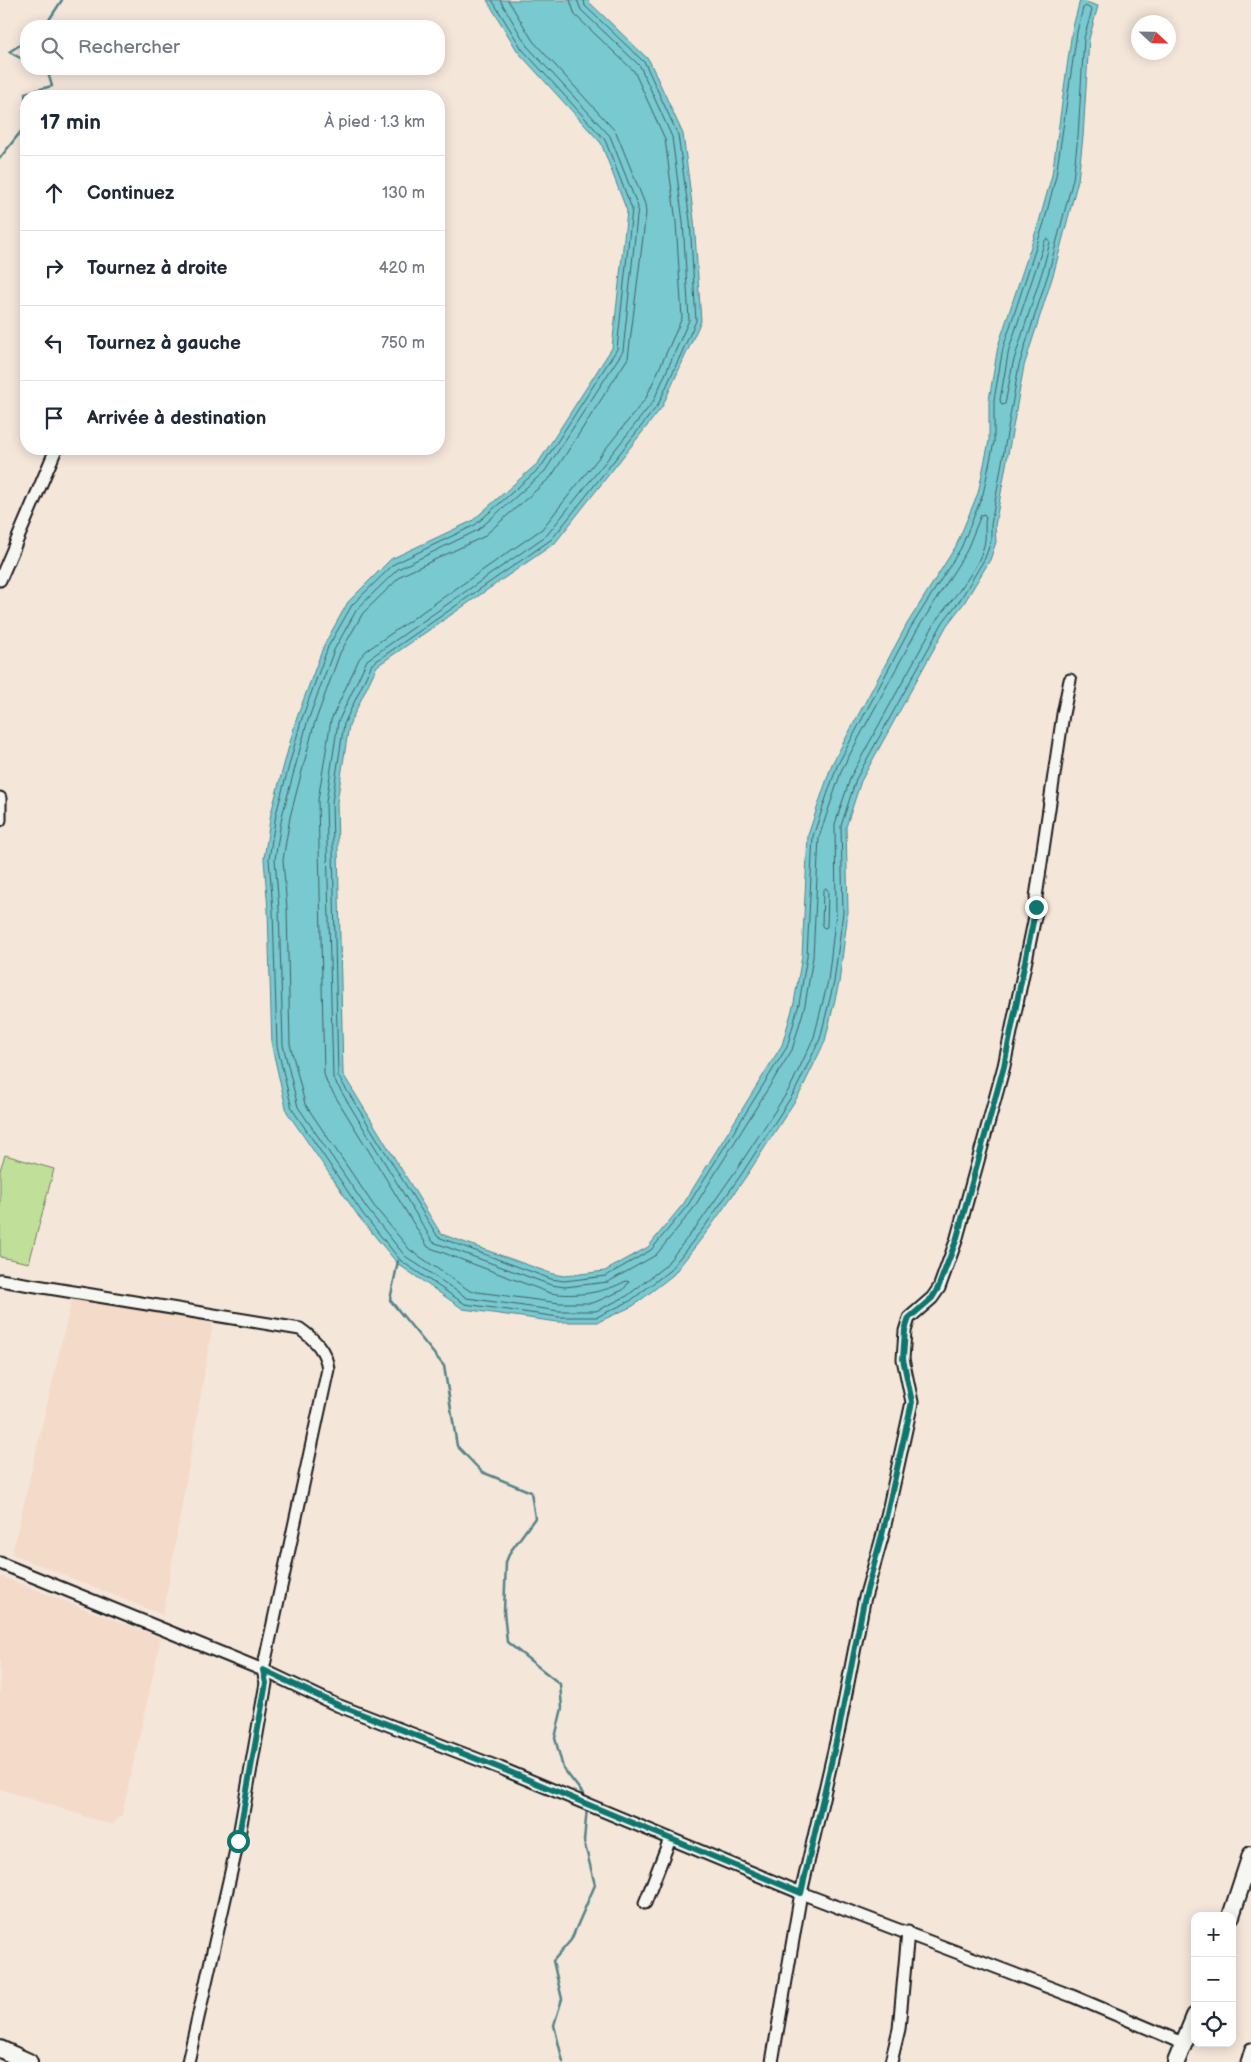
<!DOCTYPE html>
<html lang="fr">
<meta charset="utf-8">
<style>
body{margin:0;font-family:"Balsamiq Sans",sans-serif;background:#f2f2f3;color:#1f2937}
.controls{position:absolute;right:15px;bottom:15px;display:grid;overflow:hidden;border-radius:10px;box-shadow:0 2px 12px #0003}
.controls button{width:45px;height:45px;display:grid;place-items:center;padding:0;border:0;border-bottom:1px solid #e0e1e3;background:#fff;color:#1f2937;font:25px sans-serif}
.compass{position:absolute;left:1131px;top:15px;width:45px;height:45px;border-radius:50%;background:#fff;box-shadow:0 2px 12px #0003;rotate:112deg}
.stop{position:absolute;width:15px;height:15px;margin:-11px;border:4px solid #0f766e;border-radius:50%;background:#fff}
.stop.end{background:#0f766e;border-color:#fff;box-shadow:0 1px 5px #0008}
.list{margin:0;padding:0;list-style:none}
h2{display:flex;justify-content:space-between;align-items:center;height:65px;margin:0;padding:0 20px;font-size:21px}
h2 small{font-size:16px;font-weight:400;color:#747a83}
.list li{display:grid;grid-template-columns:32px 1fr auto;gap:15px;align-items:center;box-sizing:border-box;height:75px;padding:0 20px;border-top:1px solid #e0e1e3}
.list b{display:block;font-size:19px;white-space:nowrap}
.list em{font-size:16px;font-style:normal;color:#747a83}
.icon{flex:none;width:28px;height:28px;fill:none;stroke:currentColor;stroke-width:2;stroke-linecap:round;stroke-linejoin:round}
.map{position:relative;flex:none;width:1251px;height:2062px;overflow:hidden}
.search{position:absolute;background:#fff;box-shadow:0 2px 12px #0003;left:20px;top:20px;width:425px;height:55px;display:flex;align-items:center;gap:12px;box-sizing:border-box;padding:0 18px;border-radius:20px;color:#747a83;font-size:19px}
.panel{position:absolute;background:#fff;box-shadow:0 2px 12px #0003;left:20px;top:90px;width:425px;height:365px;border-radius:20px}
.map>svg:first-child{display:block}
</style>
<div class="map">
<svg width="1251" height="2062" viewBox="0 0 1251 2062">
<rect width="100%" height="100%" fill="#f5e6da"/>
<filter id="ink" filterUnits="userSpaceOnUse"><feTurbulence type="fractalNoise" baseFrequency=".02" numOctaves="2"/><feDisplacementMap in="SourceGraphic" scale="10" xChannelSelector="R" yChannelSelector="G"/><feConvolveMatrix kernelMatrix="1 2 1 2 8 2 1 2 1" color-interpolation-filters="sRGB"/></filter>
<g filter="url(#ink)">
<g fill="#f4dac9">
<polygon points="72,1298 213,1323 163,1615 12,1554"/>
<polygon points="0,1576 161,1638 122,1815 112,1825 0,1789"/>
</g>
<polygon fill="#c0e099" stroke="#6e7e5a" points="5,1155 54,1169 29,1263 0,1257 0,1170"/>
<polygon fill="#78c9d0" stroke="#538488" points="487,0 587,0 649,60 683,134 694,220 701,321 662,407 555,543 377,666 349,725 337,802 343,1074 441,1234 553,1274 564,1276 605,1271 648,1247 684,1203 782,1045 794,1003 802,956 808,835 832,764 907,624 956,546 978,493 989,441 989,400 998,346 1039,222 1052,175 1072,31 1080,0 1098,6 1089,39 1083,137 1078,180 1054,272 1024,366 995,526 996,542 990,560 964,603 947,625 861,781 846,827 848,912 839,983 825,1041 800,1093 747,1175 709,1229 673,1275 633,1306 598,1322 558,1322 463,1309 398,1264 359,1217 287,1112 272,1047 268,910 264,859 271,813 296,720 324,645 348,602 391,559 472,521 538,463 612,348 627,211 601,143 518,52"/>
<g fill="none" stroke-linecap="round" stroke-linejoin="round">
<g stroke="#416164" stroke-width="1">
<polyline points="492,0 522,49 605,140 632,209 617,349 541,467 475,525 394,564 352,605 328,647 301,721 276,814 269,859 273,910 277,1046 292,1109 363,1214 401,1261 465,1304 559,1317 597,1317 630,1301 669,1271 705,1226 743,1172 795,1091 820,1039 834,982 843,912 841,826 856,779 943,622 960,600 985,558 991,541 991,525 1019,365 1049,271 1073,179 1078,136 1084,38 1092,10 1086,6 1083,8 1077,32 1056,176 1044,223 1003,348 994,400 994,442 983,494 961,548 911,627 837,766 813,836 807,956 799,1004 787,1047 688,1205 651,1250 606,1276 564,1281 551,1279 438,1237 338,1076 332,802 344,724 372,664 552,539 658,405 696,321 690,221 678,135 645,63 585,6 584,0"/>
<path d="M500,0L527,46L610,136L638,207L623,351L545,471L478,530L398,569L357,609L334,650L307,723L282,816L275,859L279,909L283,1045L298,1107L368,1210L405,1256L467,1298L559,1311H596L627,1296L665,1266L700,1222L737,1169L790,1088L814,1037L828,981L836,912L835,824L851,776L937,619C953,598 982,566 985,540C986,532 984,524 986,517L984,514L981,515L966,552L917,630L842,769L819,837L813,957L805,1005L792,1050L693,1209L656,1255L608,1282L565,1287L551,1285L433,1242L333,1078L326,802L338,722L367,660L547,535L653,402L689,320L683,222L672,137L640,66L581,10L577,0"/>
<path d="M508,0L533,41L616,132L645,204L646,213L628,358L551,477L483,537L402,575L363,613L340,653L314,725L290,817L283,860L287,909L290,1044L305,1104L374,1206L410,1250L470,1291L559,1303H593L623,1290L629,1282L626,1281C604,1293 575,1297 550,1293L428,1247L327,1083L324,1074L318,800L331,720L359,659L366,651L542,529L646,398L682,318L676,222L665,139L634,71L575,15L570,0"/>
<polygon points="1048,239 1050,242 1043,269 1013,363 1005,404 1002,405 1000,400 1009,349 1045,241"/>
<polygon points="826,888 828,891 827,927 824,928 822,926 823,891"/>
</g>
<g stroke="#538488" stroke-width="2.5">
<polyline points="45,26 62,0"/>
<polyline points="26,41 9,52 26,61"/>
<polyline points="26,109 25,93 52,86 48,73 40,69"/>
<polyline points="0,158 26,125"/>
<polyline points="398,1261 390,1300 444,1366 457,1446 482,1472 531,1492 535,1518 510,1552 506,1562 504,1611 507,1642 560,1684 562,1708 555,1738 563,1768 587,1799"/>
<polyline points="563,2062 554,2025 562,1999 553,1961 571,1940 595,1885 584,1841 587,1807"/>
</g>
<defs>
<g id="street">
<polyline points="0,580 56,449"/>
<polyline points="0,798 0,820"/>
<path d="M0,1280L300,1329C314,1339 326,1350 328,1369L263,1670L266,1683L238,1841L188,2062"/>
<polyline points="0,1563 263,1670 337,1705 500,1768 801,1893 1072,1996 1183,2043"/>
<polyline points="645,1903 670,1839"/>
<polyline points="772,2062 801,1893 839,1729 864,1601 883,1534 912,1402 903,1359 905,1331 909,1318 932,1298 939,1288 956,1241 1004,1066 1037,907 1036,897 1063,714 1070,680"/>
<polyline points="891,2062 899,2029 908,1932"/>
<polyline points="1247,2062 1251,2049"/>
</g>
<g id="secondary">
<polyline points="1231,1916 1251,1855"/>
<polyline points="0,2049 29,2062"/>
<polyline points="1176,2062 1195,2016"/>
</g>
</defs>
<use href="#street" stroke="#1c1c1c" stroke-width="15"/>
<use href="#secondary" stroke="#1c1c1c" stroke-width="20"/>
<use href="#street" stroke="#f6f6f2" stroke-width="11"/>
<use href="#secondary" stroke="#f6f6f2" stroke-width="16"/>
</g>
</g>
<g fill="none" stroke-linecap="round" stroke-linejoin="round" filter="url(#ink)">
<polyline stroke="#0f766e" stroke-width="6" points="238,1841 266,1683 263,1670 338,1705 500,1768 801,1893 839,1729 864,1601 882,1535 912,1402 903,1359 905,1330 909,1318 932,1298 938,1288 956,1241 1004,1066 1036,907"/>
</g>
</svg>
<div class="controls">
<button>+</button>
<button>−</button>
<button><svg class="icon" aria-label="locate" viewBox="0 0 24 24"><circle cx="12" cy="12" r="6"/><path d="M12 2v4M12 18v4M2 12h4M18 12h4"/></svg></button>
</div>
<svg class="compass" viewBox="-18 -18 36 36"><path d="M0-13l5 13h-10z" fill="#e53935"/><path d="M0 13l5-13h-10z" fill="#747a83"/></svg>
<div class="stop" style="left:238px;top:1841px"></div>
<div class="stop end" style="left:1036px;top:907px"></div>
<div class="search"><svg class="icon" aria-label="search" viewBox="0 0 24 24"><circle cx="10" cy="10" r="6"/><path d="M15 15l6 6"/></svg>Rechercher</div>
<section class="panel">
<h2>17 min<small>À pied · 1.3 km</small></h2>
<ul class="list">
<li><svg class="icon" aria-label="ahead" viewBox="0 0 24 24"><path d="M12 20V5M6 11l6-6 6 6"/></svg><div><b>Continuez</b></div><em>130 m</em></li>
<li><svg class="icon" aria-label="right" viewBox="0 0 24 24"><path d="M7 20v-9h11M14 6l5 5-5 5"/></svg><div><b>Tournez à droite</b></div><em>420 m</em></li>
<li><svg class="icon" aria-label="left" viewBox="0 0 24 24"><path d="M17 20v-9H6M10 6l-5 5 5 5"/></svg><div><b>Tournez à gauche</b></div><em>750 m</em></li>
<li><svg class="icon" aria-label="arrive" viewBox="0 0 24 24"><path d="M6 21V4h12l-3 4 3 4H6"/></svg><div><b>Arrivée à destination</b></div></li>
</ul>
</section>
</div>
